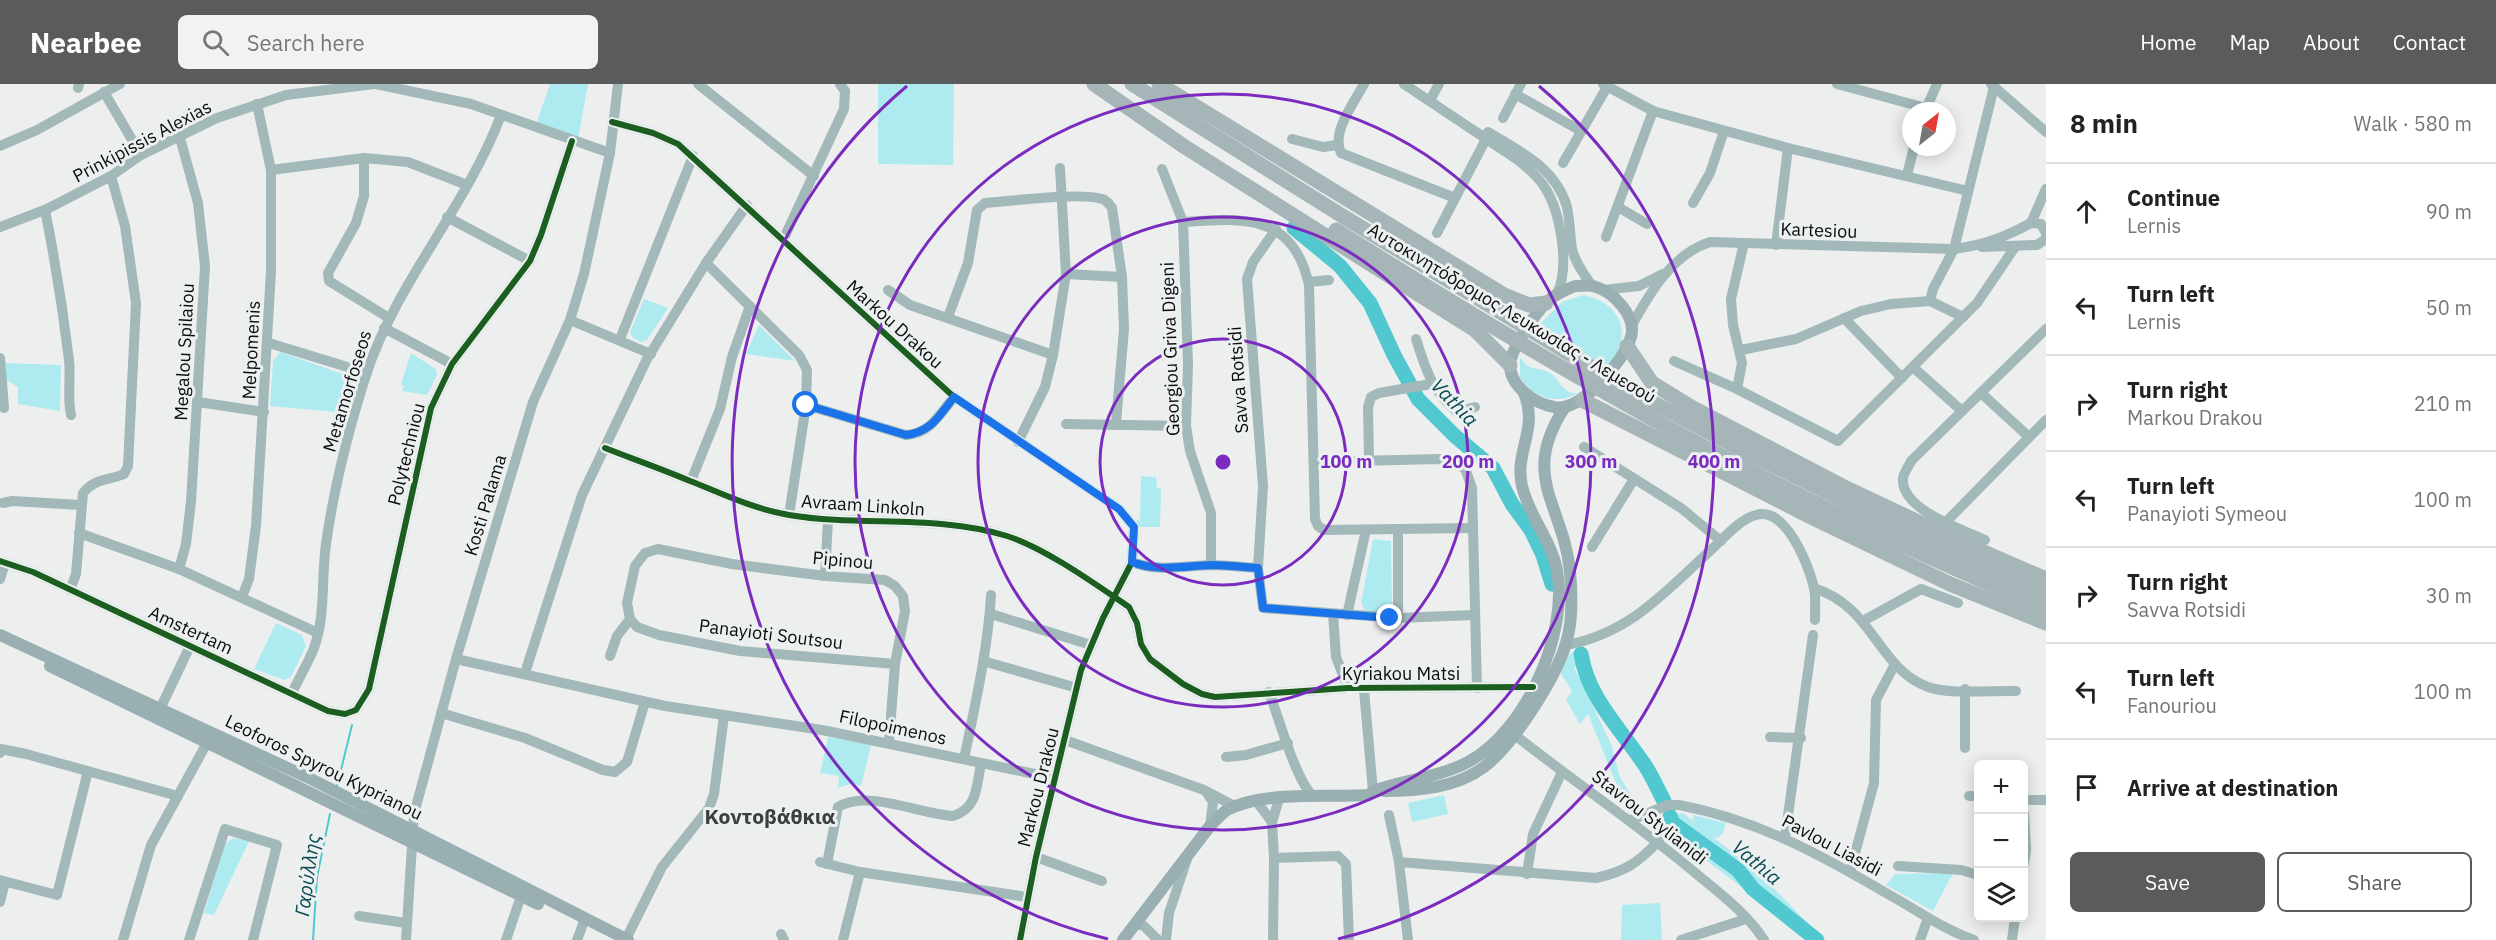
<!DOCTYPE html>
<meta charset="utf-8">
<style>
body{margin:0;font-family:"IBM Plex Sans",sans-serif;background:#f2f2f2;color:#222}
.controls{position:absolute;right:18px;bottom:18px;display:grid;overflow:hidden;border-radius:9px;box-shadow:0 3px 15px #0003}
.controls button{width:54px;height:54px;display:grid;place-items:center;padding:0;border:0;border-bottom:2px solid #e0e0e0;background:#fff;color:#222;font:30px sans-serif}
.compass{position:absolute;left:1902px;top:18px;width:54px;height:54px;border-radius:50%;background:#fff;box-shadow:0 3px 15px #0003;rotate:31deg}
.stop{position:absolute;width:18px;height:18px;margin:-14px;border:4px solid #1a73e8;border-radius:50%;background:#fff}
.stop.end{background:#1a73e8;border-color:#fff;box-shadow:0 2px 6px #0008}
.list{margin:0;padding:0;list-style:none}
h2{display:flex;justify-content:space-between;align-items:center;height:78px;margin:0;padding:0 24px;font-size:26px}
h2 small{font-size:20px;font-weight:400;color:#767676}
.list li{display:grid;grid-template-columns:39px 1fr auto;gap:18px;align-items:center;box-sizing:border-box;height:96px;padding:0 24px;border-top:2px solid #e0e0e0}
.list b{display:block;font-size:22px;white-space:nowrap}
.list p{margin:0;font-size:20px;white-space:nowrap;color:#767676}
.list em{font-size:20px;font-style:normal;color:#767676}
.actions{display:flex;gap:12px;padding:18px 24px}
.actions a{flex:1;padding:14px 0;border:2px solid #5a5b5b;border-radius:9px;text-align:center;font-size:21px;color:#5a5b5b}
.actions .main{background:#5a5b5b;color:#fff}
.icon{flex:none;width:33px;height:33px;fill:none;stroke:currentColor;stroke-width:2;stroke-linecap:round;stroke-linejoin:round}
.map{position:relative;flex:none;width:2046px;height:856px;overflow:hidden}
header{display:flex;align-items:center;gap:36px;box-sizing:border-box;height:84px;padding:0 30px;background:#5a5b5b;color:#fff}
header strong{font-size:28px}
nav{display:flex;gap:33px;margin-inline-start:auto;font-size:21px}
.search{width:420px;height:54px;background:#f2f2f2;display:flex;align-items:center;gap:15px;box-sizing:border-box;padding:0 21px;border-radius:9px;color:#767676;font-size:22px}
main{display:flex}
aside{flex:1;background:#fff}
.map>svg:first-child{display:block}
</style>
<header>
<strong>Nearbee</strong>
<div class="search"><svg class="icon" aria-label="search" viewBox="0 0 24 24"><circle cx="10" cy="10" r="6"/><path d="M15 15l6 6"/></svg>Search here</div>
<nav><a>Home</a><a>Map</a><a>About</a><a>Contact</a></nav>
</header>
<main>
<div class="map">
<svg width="2046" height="856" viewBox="0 0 2046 856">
<rect width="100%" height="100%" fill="#edefef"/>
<g fill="#adebf0">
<polygon points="550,0 588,0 578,55 536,41"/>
<polygon points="878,0 954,0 953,81 878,80"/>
<path d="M1583,211C1622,218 1635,254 1606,283L1537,243L1562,218Z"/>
<polygon points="644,215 668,224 647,256 641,258 633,254 630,248"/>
<polygon points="759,241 795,277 746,270"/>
<polygon points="280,268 348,292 355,305 346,329 270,322 273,277"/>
<polygon points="411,269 436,285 437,291 427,311 402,307 404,302 401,300"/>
<path d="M1520,273C1531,289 1534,281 1548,288C1560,294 1562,311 1578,309C1556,322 1533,313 1520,293Z"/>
<polygon points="5,279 61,281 60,327 18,320 18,303 6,296"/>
<polygon points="1141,392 1156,393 1157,404 1161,405 1160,443 1139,443 1136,437 1140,435"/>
<polygon points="1373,455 1391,457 1392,520 1386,529 1367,530 1361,519"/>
<polygon points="276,539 302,551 306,562 291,593 284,596 254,585"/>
<polygon points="1585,564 1591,577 1574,583 1612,662 1619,691 1638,723 1630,725 1615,697 1588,630 1580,640 1566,616 1572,607 1560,588 1569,570"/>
<polygon points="828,653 871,661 861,702 850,700 838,704 839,692 820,689"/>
<polygon points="1444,711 1448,730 1412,738 1408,719"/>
<polygon points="1683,729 1693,737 1693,731 1726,739 1723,749 1717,754 1713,753 1760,790 1824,856 1811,856 1698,770 1687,772 1650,744 1649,734"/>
<polygon points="234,754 249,757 214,831 204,829 223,765 226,759"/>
<polygon points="1953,789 1933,827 1886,801 1895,790"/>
<polygon points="1660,819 1662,856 1621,856 1622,821"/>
</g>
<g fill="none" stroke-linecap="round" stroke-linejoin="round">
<g stroke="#51c8d0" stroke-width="2">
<polyline points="337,702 352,641"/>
<polyline points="313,856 317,793 330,730"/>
</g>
<g stroke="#51c8d0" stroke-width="15">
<polyline points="1294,144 1340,182 1370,219 1394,271 1418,315 1455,352 1493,384 1512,420 1531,446 1543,471 1552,500"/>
<path d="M1581,570C1588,613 1618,642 1642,677C1651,689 1657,704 1664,717"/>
<polyline points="1670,732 1673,739 1738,786 1753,805 1817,856"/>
</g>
<g stroke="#a2b8b9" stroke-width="10">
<polyline points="376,0 471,20 610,69"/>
<polyline points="698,0 814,92"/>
<path d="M1364,0C1354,19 1331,48 1341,69L1455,114"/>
<path d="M1404,0L1518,76C1528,84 1537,92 1544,102C1561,128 1570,183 1557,210"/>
<polyline points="1603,0 1653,27 1788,64 1968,107"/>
<polyline points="1837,0 1926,24"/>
<polyline points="1991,0 2046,48"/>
<polyline points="78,4 79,0"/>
<polyline points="104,8 141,71"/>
<polyline points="1515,10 1581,47"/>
<polyline points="1430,16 1439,0"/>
<polyline points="1925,27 1937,0"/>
<polyline points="1503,34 1521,0"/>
<polyline points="612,38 653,49 678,60 954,313 1119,425 1134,443 1132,478 1103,534 1081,586 1036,773 1020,856"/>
<path d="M1488,48C1520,67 1556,84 1567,123C1570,137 1570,152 1572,165C1575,179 1585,191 1592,202"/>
<polyline points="1292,55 1323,63 1337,61"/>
<polyline points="0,62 37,46 120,0"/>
<polyline points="364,74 364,112 356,139 328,189 329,197 389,234"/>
<polyline points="1563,79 1607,3"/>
<polyline points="1162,85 1183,138 1188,280 1186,342 1190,367 1211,429 1211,481"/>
<polyline points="271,86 364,74 408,78 467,101"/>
<polyline points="1907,91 1914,63"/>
<polyline points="1693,119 1710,89 1724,47"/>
<polyline points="1618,123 1647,140"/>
<path d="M45,126C55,176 63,226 69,276C71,295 67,313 71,331"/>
<polyline points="447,133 530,177"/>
<path d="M1183,138C1243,134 1293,129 1309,201L1315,435L1318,442L1324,446L1473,444"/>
<polyline points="2031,139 2046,105"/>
<polyline points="0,143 47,125 111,92 141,71 217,34 286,11 374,0"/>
<polyline points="1276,145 1253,178 1247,195 1263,402 1258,484 1263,524 1398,534 1474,531"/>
<polyline points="1437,149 1486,55"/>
<polyline points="1606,153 1653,27"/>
<polyline points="783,156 844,25 845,7 840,0"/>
<polyline points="1776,161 1788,64"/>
<polyline points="1982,163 2037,161 2046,155"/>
<polyline points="706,179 799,271 807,286 806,321 789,431"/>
<polyline points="1066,190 1122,193"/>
<polyline points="1309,198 1329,196"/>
<polyline points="888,206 910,221 1053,271"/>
<polyline points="1603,206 1639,202 1663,190"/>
<polyline points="1930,217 1933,205 1954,165 1994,3"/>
<path d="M948,233L968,179L977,126L985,119C1012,117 1080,108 1102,115C1107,116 1109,120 1112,124L1122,193L1124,245L1116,339"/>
<polyline points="1844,234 1902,294"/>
<polyline points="570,236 651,270"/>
<path d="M1631,243C1649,210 1672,170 1710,158L1954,165C1985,161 2005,153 2031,139L2041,140L2046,149"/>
<polyline points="384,244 452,280"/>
<polyline points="620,255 693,72"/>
<path d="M1416,255C1426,286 1431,305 1457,328L1475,323"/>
<polyline points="269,259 367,289"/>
<polyline points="1741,266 1796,255 1861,227 1891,220 1930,217 1963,233"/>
<polyline points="0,274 4,324"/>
<polyline points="1674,277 1737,305 1838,357 1977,219 2015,163"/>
<polyline points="1914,284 1962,327"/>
<polyline points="1737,305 1742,279 1733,241 1731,215 1744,159"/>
<polyline points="1981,309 2029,353"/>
<polyline points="198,318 264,328"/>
<path d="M806,321L906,351C931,349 939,331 954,313"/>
<polyline points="1066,340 1186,342"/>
<polyline points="1018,358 1045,303 1053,271 1066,190 1060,84"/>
<polyline points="1584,363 1681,424 1721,457"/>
<path d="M605,364C633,375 662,385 690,397C726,411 751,424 789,431C861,443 936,430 1007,452C1045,464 1095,500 1129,523L1137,539L1141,560L1150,575L1183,600L1202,610L1215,613L1348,604L1533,603"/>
<polyline points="1369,376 1368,323 1371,313 1379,309 1431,300"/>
<polyline points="1315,378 1439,375 1465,384 1472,404 1477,604"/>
<polyline points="691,397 720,325 732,273 750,222"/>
<polyline points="3,419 12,417 81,421"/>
<polyline points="1946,438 2046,336"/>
<polyline points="79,449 179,485 318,549"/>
<path d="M1985,456C1961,445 1900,425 1903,394C1904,388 1909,382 1911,377L2046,245"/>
<polyline points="1592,463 1634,395"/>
<polyline points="0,477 33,488 328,627 345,630 356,626 369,605 431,324 452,280 530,177 541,151 572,57"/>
<path d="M1132,478C1157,488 1185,482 1211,481C1226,481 1242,483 1258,484"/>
<polyline points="179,485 186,460 191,418 205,182 198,119 180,54"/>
<polyline points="825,492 828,436"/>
<polyline points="0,495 5,479"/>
<path d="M1814,504C1874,523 1878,585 1928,603C1951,611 1991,606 2016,607"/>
<path d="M70,506L76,490L83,409C95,394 107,397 124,390L128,382L136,219L125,142L111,92"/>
<polyline points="242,513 249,495 256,442 271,187 271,86 257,20"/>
<polyline points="991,530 1091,561"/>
<polyline points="1333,530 1336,573 1348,604"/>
<polyline points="1347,531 1366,446"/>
<polyline points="1398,534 1398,446"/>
<polyline points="1863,537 1921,505 1958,519"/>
<path d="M1566,561C1630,550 1667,506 1713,464C1725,453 1740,435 1756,431C1786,422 1809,482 1814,504C1816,514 1815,526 1815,536"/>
<polyline points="610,572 617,552 630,535"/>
<polyline points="456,575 665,622 822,646 1054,694"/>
<polyline points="983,577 1077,604"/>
<polyline points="525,589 582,411 647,275 706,179 747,121"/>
<polyline points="1364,606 1373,707"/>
<path d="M1269,608C1279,634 1295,694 1312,711"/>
<path d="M292,609C299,594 308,579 314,564C326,531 321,494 326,460C334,403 349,344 367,288C398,196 467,122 501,31"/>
<polyline points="161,623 190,562"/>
<polyline points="441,629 525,654 603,686 615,688 627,678 645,618"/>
<path d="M1510,647C1572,697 1638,740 1699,792C1722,811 1748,831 1764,856"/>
<polyline points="1770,653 1801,654"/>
<polyline points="1065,656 1204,706 1236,723"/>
<polyline points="889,658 895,580 905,527 903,512 895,502 885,496 825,492 732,480 658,465 645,469 635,482 627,519 630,535 637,543 659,551 740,567 895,580"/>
<polyline points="1965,664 1965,605"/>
<polyline points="0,669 1,665 26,670 178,712"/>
<polyline points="1226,673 1246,671 1288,659"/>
<path d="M964,675C975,621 988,565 991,511"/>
<polyline points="1207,709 1213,718 1210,742"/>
<polyline points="1969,712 1978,712"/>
<polyline points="2024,716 2046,716"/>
<polyline points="1257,718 1272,738"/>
<polyline points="2024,730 2026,766 2024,779"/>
<polyline points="1389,731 1399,778 1408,856"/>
<path d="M1631,736L1668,721H1679C1759,736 1823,772 1893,813C1920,828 1945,846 1974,856"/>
<polyline points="1785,753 1813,551"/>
<polyline points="1036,773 1102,797"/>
<polyline points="1274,774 1338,772 1346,780 1349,856"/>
<polyline points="820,778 860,788 1027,813"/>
<path d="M1399,778L1596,794C1627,787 1637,779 1659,757"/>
<path d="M827,780L838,723C868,705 918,730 953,732C978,724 976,703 981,680"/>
<polyline points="1898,782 1961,786 1978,791"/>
<polyline points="1850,788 1874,699 1876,616 1895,580"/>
<polyline points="1527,790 1533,750 1562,688"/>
<polyline points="0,796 57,811 88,687"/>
<polyline points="0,818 5,798"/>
<polyline points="359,832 406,839"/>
<polyline points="1136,840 1144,842 1158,856"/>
<polyline points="781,850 784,856"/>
<polyline points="626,855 662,783 709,724 714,710 724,632"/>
<polyline points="123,856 151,761 208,657"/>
<polyline points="189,856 225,745 277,761 253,856"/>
<polyline points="406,856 414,730 456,575 533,318 570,236 584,190 610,69 618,0"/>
<polyline points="506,856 521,812"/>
<polyline points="577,856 583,840"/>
<polyline points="843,856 860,788"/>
<polyline points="1166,856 1169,829 1187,775"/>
<polyline points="1273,856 1274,774 1272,738 1279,715"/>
<polyline points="1681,856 1746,835"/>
<polyline points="1920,856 1928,834"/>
<polyline points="2012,856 2015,834"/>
</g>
<g stroke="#99afb1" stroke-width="12">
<path d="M1575,202C1581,202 1587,201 1593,202C1613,207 1637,232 1631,253C1624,277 1581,329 1554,323C1535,320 1510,302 1510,281C1510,266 1536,228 1547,218C1555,210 1565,206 1575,202Z"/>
<polyline points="0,551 307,693 628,856"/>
<polyline points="50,582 538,820"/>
<path d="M1384,707C1418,707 1456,704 1484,683C1513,661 1556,594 1566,559C1573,538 1572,509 1570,487C1563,420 1519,392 1565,323"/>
<path d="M1123,856L1210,742C1215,737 1221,730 1227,726C1265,706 1328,714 1369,711L1373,707C1404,696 1440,693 1468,678C1526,647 1569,549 1557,486C1551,456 1529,432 1522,402C1514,367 1539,346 1524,309"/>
</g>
<g stroke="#a6b6b8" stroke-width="15">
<polyline points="1094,0 1185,63 1475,246 1510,281"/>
<polyline points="1132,0 1344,133"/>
<polyline points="1159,0 1504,211 1529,221 1546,219"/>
<polyline points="1627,262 1652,299 1691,323 1844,403 1965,460 2046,495"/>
<polyline points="1582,316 1809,432 1950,500 2046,539"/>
<polyline points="1742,366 1961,474 2046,509"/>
<path d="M1723,373C1829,427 1936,478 2046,524"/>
</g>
<g stroke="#a6b6b8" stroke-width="15">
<polyline points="1344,133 1624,303 1742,366"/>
<path d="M1336,146C1463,226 1590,303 1723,373"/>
</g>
<defs>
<g id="cycleway">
<polyline points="612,38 653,49 678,60 954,313 1119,425 1134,443 1132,478 1103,534 1081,586 1036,773 1020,856"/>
<path d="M605,364C633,375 662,385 690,397C726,411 751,424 789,431C861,443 936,430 1007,452C1045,464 1095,500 1129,523L1137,539L1141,560L1150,575L1183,600L1202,610L1215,613L1348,604L1533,603"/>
<polyline points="0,477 33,488 328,627 345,630 356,626 369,605 431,324 452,280 530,177 541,151 572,57"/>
</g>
</defs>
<use href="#cycleway" stroke="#ecf0f0" stroke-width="10"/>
<use href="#cycleway" stroke="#1b5e20" stroke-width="6"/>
</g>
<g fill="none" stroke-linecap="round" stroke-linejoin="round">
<path stroke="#1a73e8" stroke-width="8" d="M806,321L906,351C931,348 939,332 954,313L1119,425L1134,443L1132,478C1157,488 1185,482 1211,481C1226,481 1242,483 1258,484L1263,524L1390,534"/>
</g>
<g fill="none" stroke="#7b2cbf" stroke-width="3">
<circle cx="1223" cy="378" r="123"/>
<circle cx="1223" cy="378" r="245"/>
<circle cx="1223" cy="378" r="368"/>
<path d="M1108 855A491 491 0 0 1 907 2M1539 2A491 491 0 0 1 1338 855"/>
</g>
<g text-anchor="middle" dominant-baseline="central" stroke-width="6" stroke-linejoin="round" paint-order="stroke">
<g font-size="18" fill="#0b0c0c" stroke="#ecf0f0">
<text transform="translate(142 57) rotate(-28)">Prinkipissis Alexias</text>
<text transform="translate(1819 146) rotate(2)">Kartesiou</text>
<text transform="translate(1512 229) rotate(31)">Αυτοκινητόδρομος Λευκωσίας - Λεμεσού</text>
<text transform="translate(895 240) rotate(42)">Markou Drakou</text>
<text transform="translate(1170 265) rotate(-92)">Georgiou Griva Digeni</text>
<text transform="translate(251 266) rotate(-87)">Melpomenis</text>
<text transform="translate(184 268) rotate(-87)">Megalou Spilaiou</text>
<text transform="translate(1238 296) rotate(-94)">Savva Rotsidi</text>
<text transform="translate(347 307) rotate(-73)">Metamorfoseos</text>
<text transform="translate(406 370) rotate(-76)">Polytechniou</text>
<text transform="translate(485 421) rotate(-73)">Kosti Palama</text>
<text transform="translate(863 421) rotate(4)">Avraam Linkoln</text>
<text transform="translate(843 476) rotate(5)">Pipinou</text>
<text transform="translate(191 546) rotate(25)">Amstertam</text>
<text transform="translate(771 550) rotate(7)">Panayioti Soutsou</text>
<text x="1401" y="589">Kyriakou Matsi</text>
<text transform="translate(893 643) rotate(12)">Filopoimenos</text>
<text transform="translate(324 683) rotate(26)">Leoforos Spyrou Kyprianou</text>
<text transform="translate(1038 703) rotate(-76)">Markou Drakou</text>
<text transform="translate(1650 733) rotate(38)">Stavrou Stylianidi</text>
<text transform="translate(1832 761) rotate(28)">Pavlou Liasidi</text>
</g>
<g font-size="20" font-style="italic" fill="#0c4b50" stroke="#ecf0f0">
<text transform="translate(1455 318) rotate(46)">Vathia</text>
<text transform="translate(1757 778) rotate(40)">Vathia</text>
<text transform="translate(307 791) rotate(-82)">Γαρύλλης</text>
</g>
<g font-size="21" font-weight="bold" fill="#3b3f3f" stroke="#ecf0f0">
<text x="770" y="732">Κοντοβάθκια</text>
</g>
</g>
<circle cx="1223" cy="378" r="9" fill="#7b2cbf" stroke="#ecf0f0" stroke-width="3"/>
<g font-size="18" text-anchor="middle" font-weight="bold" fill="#7b2cbf" stroke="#ecf0f0" stroke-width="6" stroke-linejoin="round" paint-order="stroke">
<text x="1346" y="384">100 m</text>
<text x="1468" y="384">200 m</text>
<text x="1591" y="384">300 m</text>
<text x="1714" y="384">400 m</text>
</g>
</svg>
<div class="controls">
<button>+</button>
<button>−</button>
<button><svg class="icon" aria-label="layers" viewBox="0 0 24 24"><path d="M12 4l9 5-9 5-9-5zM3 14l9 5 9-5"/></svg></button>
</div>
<svg class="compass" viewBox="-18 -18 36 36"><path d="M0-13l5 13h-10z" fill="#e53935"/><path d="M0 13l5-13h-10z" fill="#767676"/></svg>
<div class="stop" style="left:806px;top:321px"></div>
<div class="stop end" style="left:1390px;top:534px"></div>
</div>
<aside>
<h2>8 min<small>Walk · 580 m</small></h2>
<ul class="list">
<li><svg class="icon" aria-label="ahead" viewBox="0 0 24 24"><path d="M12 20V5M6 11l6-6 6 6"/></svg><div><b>Continue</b><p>Lernis</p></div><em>90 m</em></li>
<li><svg class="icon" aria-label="left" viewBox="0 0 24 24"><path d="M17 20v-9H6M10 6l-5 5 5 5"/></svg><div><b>Turn left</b><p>Lernis</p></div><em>50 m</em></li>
<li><svg class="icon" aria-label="right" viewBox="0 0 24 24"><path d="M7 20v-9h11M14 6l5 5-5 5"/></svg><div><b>Turn right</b><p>Markou Drakou</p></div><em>210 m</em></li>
<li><svg class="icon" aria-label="left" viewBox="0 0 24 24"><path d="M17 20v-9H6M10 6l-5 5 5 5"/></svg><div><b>Turn left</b><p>Panayioti Symeou</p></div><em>100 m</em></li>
<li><svg class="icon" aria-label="right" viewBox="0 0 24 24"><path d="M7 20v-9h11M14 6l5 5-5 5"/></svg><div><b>Turn right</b><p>Savva Rotsidi</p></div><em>30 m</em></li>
<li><svg class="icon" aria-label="left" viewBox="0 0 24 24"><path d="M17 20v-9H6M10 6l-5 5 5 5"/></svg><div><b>Turn left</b><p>Fanouriou</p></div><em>100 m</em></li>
<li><svg class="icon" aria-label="arrive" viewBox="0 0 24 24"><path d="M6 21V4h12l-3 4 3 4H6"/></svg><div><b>Arrive at destination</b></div></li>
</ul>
<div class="actions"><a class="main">Save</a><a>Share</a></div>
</aside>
</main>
